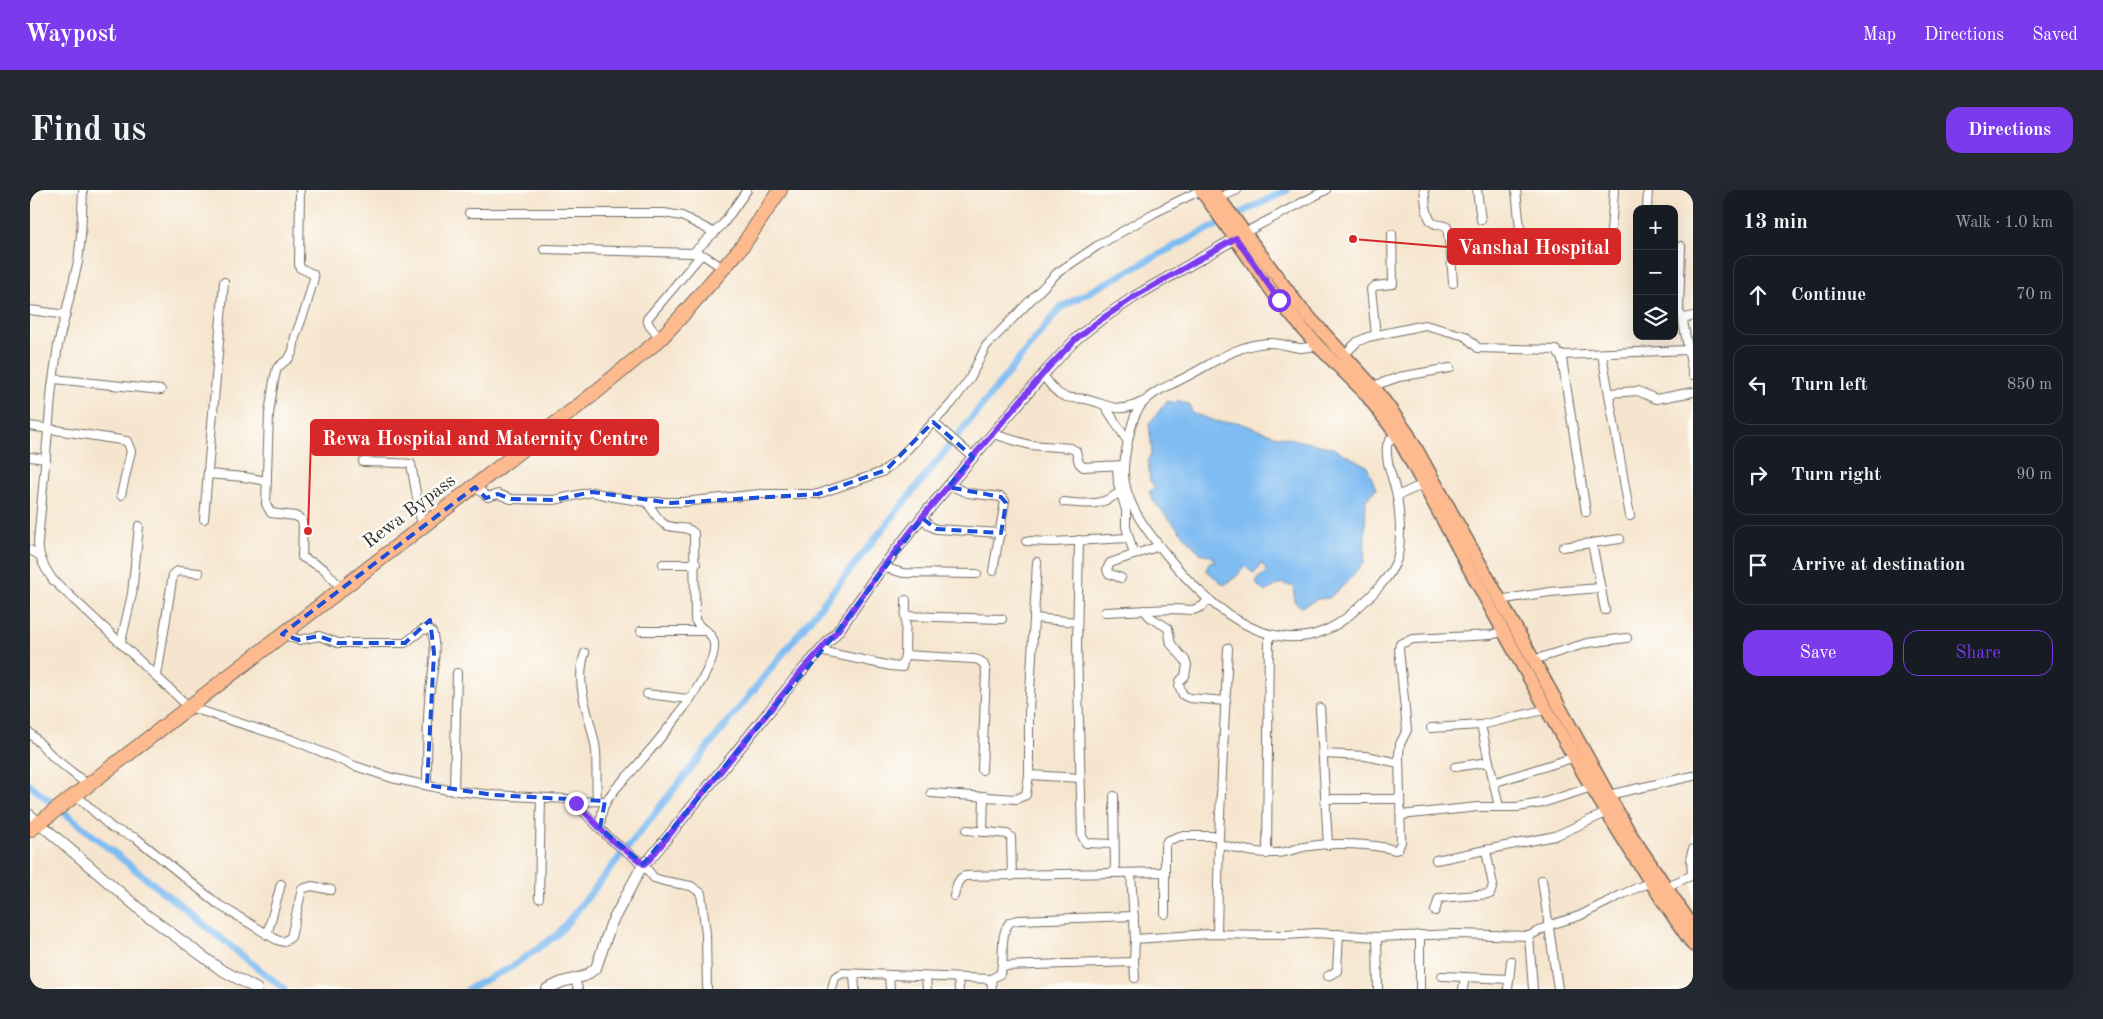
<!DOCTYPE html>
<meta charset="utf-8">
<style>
body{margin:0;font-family:"Old Standard TT",serif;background:#242831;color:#f1f3f6}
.controls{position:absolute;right:15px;top:15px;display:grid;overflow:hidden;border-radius:10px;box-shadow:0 5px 20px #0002}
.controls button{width:45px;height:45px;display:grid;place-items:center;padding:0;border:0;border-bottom:1px solid #363941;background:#171b24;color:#f1f3f6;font:25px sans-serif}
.stop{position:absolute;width:15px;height:15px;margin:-11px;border:4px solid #7c3aed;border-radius:50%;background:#fff}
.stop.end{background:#7c3aed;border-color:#fff;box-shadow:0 1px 5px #0008}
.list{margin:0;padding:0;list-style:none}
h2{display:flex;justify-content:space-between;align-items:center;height:65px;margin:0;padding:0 20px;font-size:21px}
h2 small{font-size:16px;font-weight:400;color:#9ea1a6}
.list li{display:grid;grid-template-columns:32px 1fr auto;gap:15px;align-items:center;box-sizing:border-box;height:80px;margin:0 10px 10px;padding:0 10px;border:1px solid #363941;border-radius:15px}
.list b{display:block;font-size:19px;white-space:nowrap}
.list em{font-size:16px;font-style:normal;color:#9ea1a6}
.actions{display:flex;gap:10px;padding:15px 20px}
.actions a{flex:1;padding:11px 0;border:1px solid #7c3aed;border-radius:15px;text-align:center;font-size:18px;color:#7c3aed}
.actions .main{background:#7c3aed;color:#fff}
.icon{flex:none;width:28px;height:28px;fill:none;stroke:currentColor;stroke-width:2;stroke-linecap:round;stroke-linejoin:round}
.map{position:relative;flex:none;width:1663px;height:799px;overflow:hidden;border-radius:15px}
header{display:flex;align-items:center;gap:30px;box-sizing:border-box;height:70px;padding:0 25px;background:#7c3aed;color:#fff}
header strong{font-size:24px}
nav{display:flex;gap:28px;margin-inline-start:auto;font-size:18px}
.intro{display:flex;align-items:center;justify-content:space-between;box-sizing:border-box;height:120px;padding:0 30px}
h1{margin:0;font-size:35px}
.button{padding:12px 22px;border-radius:15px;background:#7c3aed;color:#fff;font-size:18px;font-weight:700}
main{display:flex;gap:30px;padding:0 30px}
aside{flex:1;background:#171b24;border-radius:15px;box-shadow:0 5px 20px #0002}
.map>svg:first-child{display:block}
</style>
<header>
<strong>Waypost</strong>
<nav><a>Map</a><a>Directions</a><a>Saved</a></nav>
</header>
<div class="intro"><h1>Find us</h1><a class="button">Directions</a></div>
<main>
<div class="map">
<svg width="1663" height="799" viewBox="0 0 1663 799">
<rect width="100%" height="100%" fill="#fdfcf7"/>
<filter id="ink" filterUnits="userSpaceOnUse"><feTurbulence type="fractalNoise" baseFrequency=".02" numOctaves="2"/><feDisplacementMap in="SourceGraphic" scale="10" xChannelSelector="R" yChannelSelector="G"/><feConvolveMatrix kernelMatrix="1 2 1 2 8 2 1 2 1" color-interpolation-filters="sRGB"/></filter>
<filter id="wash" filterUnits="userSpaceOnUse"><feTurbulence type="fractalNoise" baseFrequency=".0096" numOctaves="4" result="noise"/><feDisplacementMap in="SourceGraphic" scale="20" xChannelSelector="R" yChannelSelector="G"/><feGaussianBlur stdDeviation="1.12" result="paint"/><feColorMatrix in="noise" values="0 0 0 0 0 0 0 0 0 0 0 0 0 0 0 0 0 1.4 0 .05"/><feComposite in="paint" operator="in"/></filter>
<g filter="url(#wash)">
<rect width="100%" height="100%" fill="#f6e5ce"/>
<polygon fill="#7fbcf2" stroke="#55748e" points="1148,210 1160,215 1162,223 1188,232 1207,232 1244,245 1303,258 1337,276 1346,299 1336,310 1334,372 1314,395 1299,408 1288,409 1271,417 1264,411 1264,397 1251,393 1235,402 1226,394 1228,388 1237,382 1232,373 1224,384 1215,376 1207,386 1194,395 1176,380 1180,371 1186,373 1181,366 1170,363 1123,311 1119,302 1125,297 1120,291 1118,270 1122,261 1119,234 1137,211 1145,213"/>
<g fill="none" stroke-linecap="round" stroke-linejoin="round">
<g stroke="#7fbcf2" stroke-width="7">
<polyline points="0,595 254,799"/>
<polyline points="438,799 483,776 528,744 1030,118 1139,59 1257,0"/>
</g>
</g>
</g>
<g filter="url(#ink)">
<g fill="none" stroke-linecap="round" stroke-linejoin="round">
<defs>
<g id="minor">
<path d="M53,0L51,46L48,72L28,155L22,197L8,352C9,368 14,377 23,390L159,517L263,550L325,576L362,588L418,600L463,605L537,609L544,612L579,648L613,674L624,688L634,691L661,696L671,703L676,744L677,799"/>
<polyline points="270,0 269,75 270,78 283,84 284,88 276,117 265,147 263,161 259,168 247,178 244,190 239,224 236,314 241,323 265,326 271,329 273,335 272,367 294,379 311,398"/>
<path d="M1394,0C1396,9 1395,26 1402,32C1406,36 1412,34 1417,37L1421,65L1423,93"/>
<polyline points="1447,0 1451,30"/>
<polyline points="1189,8 1207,0"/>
<polyline points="1617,19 1618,0"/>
<polyline points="439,23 634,23 652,26 685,43"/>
<polyline points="1581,41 1584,0"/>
<polyline points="1212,44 1296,0"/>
<polyline points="1651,56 1649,122 1654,129"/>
<polyline points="514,59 663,63 675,66 694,79"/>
<polyline points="663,63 693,34 717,0"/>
<polyline points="1421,65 1486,51 1491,48 1486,0"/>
<polyline points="0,120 36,125"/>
<polyline points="1663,126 1655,128 1653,131 1663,185"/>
<polyline points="1346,145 1341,99 1345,96 1363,94 1362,44"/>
<polyline points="630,149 619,135 617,129 671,65"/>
<path d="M1287,155C1265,163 1258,152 1238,153C1204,155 1181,175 1152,189C1139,196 1125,200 1115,211C1105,220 1102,234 1099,246C1096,261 1092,278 1095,293C1100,320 1118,342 1135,363C1179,419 1254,483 1322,423C1338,409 1360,389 1367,369C1372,353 1370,319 1366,302C1363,288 1355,271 1357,256C1358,251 1362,248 1366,244"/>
<polyline points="1572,164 1600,326"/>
<polyline points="1531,165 1657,160"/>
<polyline points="1313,166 1327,152 1338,147 1395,135 1435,146 1448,158 1526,160 1532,169 1556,322"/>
<path d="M1013,185C1018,192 1024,201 1031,205C1040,210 1050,207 1059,210C1081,216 1089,224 1112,212"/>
<polyline points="24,189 131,200"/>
<polyline points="1343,196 1369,187 1420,178"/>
<polyline points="1580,203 1608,201 1626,209 1663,202"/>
<polyline points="1075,216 1098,252"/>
<polyline points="903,232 943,267"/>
<polyline points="0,236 97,251 101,261 91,305"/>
<polyline points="963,244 1000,255 1041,258 1046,261 1049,273 1053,277 1094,275"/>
<polyline points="0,267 16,269"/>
<path d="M333,272C338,272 379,273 381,274L392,336"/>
<polyline points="1087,276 1088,294 1096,320 1096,337 1104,365"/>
<polyline points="178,284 214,287 237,291"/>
<polyline points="919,295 938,303 971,307 975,311 963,381"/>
<polyline points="445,297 458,307 468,304 481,309 524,310 562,302 584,307 617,312 653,312 730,304 788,304 852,282 865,272 921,214 939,190 956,156 1027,83 1067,56 1124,23 1171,0"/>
<polyline points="1367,306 1394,294"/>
<path d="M1034,312C1058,314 1070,317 1090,302"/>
<polyline points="892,327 900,336 906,339 971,343"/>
<polyline points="174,329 194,92"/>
<polyline points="1049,350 1047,455 1052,646 1056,653 1084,654"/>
<polyline points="996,351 1022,352 1099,348"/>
<polyline points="1562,353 1575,420"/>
<polyline points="1533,357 1590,349"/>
<polyline points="0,360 9,365"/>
<polyline points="633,374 666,374"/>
<polyline points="853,377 873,383 947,384"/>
<polyline points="1091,388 1078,383 1077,379 1080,373 1129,356"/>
<polyline points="1469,410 1520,402 1570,398"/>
<polyline points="1114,420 1120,427 1138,438 1141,454 1155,470 1157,475 1155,486 1150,491 1149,496 1153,505 1159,508 1196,511"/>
<polyline points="1075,422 1143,419 1163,420 1173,416 1178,409"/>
<polyline points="875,426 972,429"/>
<polyline points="1004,428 1047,432"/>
<polyline points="611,441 677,441"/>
<path d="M252,444L269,450L289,446L308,453H375L392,440L398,439L402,442C409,465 400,488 399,511C397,539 397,567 397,595"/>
<polyline points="91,452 102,404 109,336"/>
<polyline points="790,461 861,476 872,477 875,465 876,410"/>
<path d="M555,463C543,497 562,528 566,561C567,578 566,595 567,611"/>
<path d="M875,465L943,469C952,470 954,473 956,481L952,580"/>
<polyline points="1503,470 1557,453 1597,448"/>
<polyline points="127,486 143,384 148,381 169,383"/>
<polyline points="617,504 658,509"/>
<polyline points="1290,518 1298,655"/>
<polyline points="1451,535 1469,617"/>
<polyline points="1401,538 1451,535 1518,519"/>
<polyline points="0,543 24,568 58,595"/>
<polyline points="1293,564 1336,566 1369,573"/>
<polyline points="1425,577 1458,572"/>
<polyline points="999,585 1050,588"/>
<polyline points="1463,593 1545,567"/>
<polyline points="424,600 427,483"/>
<polyline points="901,603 986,609 996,605 999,585 999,521 1007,372"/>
<polyline points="46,605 82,638 106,648 189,715 247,750 254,752 261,747 272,699 282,696 301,700"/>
<polyline points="1578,605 1663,586"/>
<polyline points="1084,606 1085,683"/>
<polyline points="1295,609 1370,609"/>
<polyline points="544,612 572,611"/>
<polyline points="1371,625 1448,617 1487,617 1512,613 1562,597"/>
<path d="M570,638C571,630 571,623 574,616C580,602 593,591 603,580C624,556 688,484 684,453C682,441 670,440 665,430L664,343C657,335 643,340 634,334C627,329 622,319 617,312"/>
<polyline points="937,640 977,644 981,647 982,686"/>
<polyline points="953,642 954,606"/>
<path d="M1189,654C1208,659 1227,664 1246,663C1258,663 1268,657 1280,656C1302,652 1344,654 1365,660L1368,659L1371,652L1369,564L1370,554L1377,540L1369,459L1370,454L1383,449L1461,445L1474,441"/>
<polyline points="1237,664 1239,445"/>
<polyline points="1406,670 1525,646 1578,622"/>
<polyline points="1101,683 1105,749"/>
<polyline points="1662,685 1661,665 1663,659"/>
<polyline points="1512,690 1528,799"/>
<polyline points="1635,697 1663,685"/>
<path d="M924,706C926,698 927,689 935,686L1135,682"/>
<polyline points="509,708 511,608"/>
<polyline points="1405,721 1409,708 1460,704 1463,695 1456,661"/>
<polyline points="1135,724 1135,656 1137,651 1150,646 1189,646"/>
<polyline points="1187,744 1189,646 1198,458"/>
<polyline points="237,745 251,694"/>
<polyline points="1499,746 1503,799"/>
<polyline points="1347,747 1348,799"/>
<polyline points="1104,772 1105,788"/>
<polyline points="973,776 1104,772 1105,749 1179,744 1255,745 1287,743 1347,747 1427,744 1499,746 1520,735 1549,726 1593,704 1623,691"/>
<polyline points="824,784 825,799"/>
<polyline points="859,785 860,799"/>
<polyline points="1298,786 1307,781 1309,744"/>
<polyline points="1412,786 1479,789"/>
<polyline points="896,787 897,799"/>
<polyline points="928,788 929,799"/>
<polyline points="545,789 548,799"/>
<polyline points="961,789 962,799"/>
<path d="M802,799L805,787L813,783L961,789L970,784C976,768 968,746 980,732L988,730L1104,726"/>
<polyline points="1390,799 1390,745"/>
<polyline points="1433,799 1435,787"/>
<polyline points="1478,799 1481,771"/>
</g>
<g id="tertiary">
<polyline points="0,625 114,723 190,779 227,799"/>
<polyline points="517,799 532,792 555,786 566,778 581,734 613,674 619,670 770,483 808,441 849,382 892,327 1018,179 1046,149 1066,133 1104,107 1206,48"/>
</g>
<g id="primary">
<path d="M1171,0L1249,111L1287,155L1335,203L1366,244C1461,416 1550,594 1663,755"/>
<polyline points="1183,0 1269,116 1347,201 1378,244 1599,642 1663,737"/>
</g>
<polyline id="trunk" points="0,640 561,206 630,149 649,129 711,58 750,0"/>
</defs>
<use href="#minor" stroke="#726c64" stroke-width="10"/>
<use href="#tertiary" stroke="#726c64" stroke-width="12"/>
<use href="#primary" stroke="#726c64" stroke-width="15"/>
<use href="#trunk" stroke="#726c64" stroke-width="16"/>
<use href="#minor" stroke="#fff" stroke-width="8"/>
<use href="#tertiary" stroke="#fff" stroke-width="10"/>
<use href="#primary" stroke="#fcba8e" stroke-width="12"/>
<use href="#trunk" stroke="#fcba8e" stroke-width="14"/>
</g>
</g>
<g fill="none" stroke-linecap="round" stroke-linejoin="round" filter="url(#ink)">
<polyline stroke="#7c3aed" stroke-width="6" points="546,613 579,648 614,674 619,670 770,483 808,440 849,382 892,327 1018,178 1046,149 1066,133 1104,107 1206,48 1249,110"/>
</g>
<path fill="none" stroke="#1d4ed8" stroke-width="4" stroke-dasharray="10 6" stroke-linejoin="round" d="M903,232L943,267L918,297L971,307L976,313L971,343L906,339L892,328L808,441L613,674L570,638L575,611L463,605L397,595L404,463L400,430L375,453H308L289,446L269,450L252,444L445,297L456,308L468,304L481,309L524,310L562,302L641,313L788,304L856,280Z"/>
<g text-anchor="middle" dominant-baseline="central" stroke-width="5" stroke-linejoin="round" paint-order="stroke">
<g font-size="19" fill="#2b2b2b" stroke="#fdfcf7">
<text transform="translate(380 322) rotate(-37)">Rewa Bypass</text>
</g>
</g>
<path fill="none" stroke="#d62828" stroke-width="2" d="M1323 49L1418 57M278 341L281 248"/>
<g fill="#d62828" stroke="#fdfcf7" stroke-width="2">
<circle cx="1323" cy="49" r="5"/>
<circle cx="278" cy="341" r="5"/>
</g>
<g fill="#d62828" stroke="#d62828" stroke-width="2">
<rect x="1418" y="39" width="172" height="35" rx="5"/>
<rect x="281" y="230" width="347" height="35" rx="5"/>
</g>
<g font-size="20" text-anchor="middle" font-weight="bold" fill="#fff">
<text x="1504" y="64">Vanshal Hospital</text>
<text x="455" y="255">Rewa Hospital and Maternity Centre</text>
</g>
</svg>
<div class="controls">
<button>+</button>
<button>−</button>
<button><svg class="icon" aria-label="layers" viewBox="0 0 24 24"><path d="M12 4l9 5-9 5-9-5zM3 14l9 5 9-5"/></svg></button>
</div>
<div class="stop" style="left:1249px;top:110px"></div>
<div class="stop end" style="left:546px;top:613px"></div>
</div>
<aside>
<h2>13 min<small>Walk · 1.0 km</small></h2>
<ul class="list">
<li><svg class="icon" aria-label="ahead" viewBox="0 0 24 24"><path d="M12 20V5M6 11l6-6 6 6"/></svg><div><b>Continue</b></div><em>70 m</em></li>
<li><svg class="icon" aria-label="left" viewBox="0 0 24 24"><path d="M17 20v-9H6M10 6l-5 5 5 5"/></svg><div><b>Turn left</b></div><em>850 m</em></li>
<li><svg class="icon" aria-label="right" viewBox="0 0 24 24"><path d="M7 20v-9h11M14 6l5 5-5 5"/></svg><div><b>Turn right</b></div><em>90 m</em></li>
<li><svg class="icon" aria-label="arrive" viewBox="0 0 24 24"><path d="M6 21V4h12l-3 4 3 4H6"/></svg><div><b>Arrive at destination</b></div></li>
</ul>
<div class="actions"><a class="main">Save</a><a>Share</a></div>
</aside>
</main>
